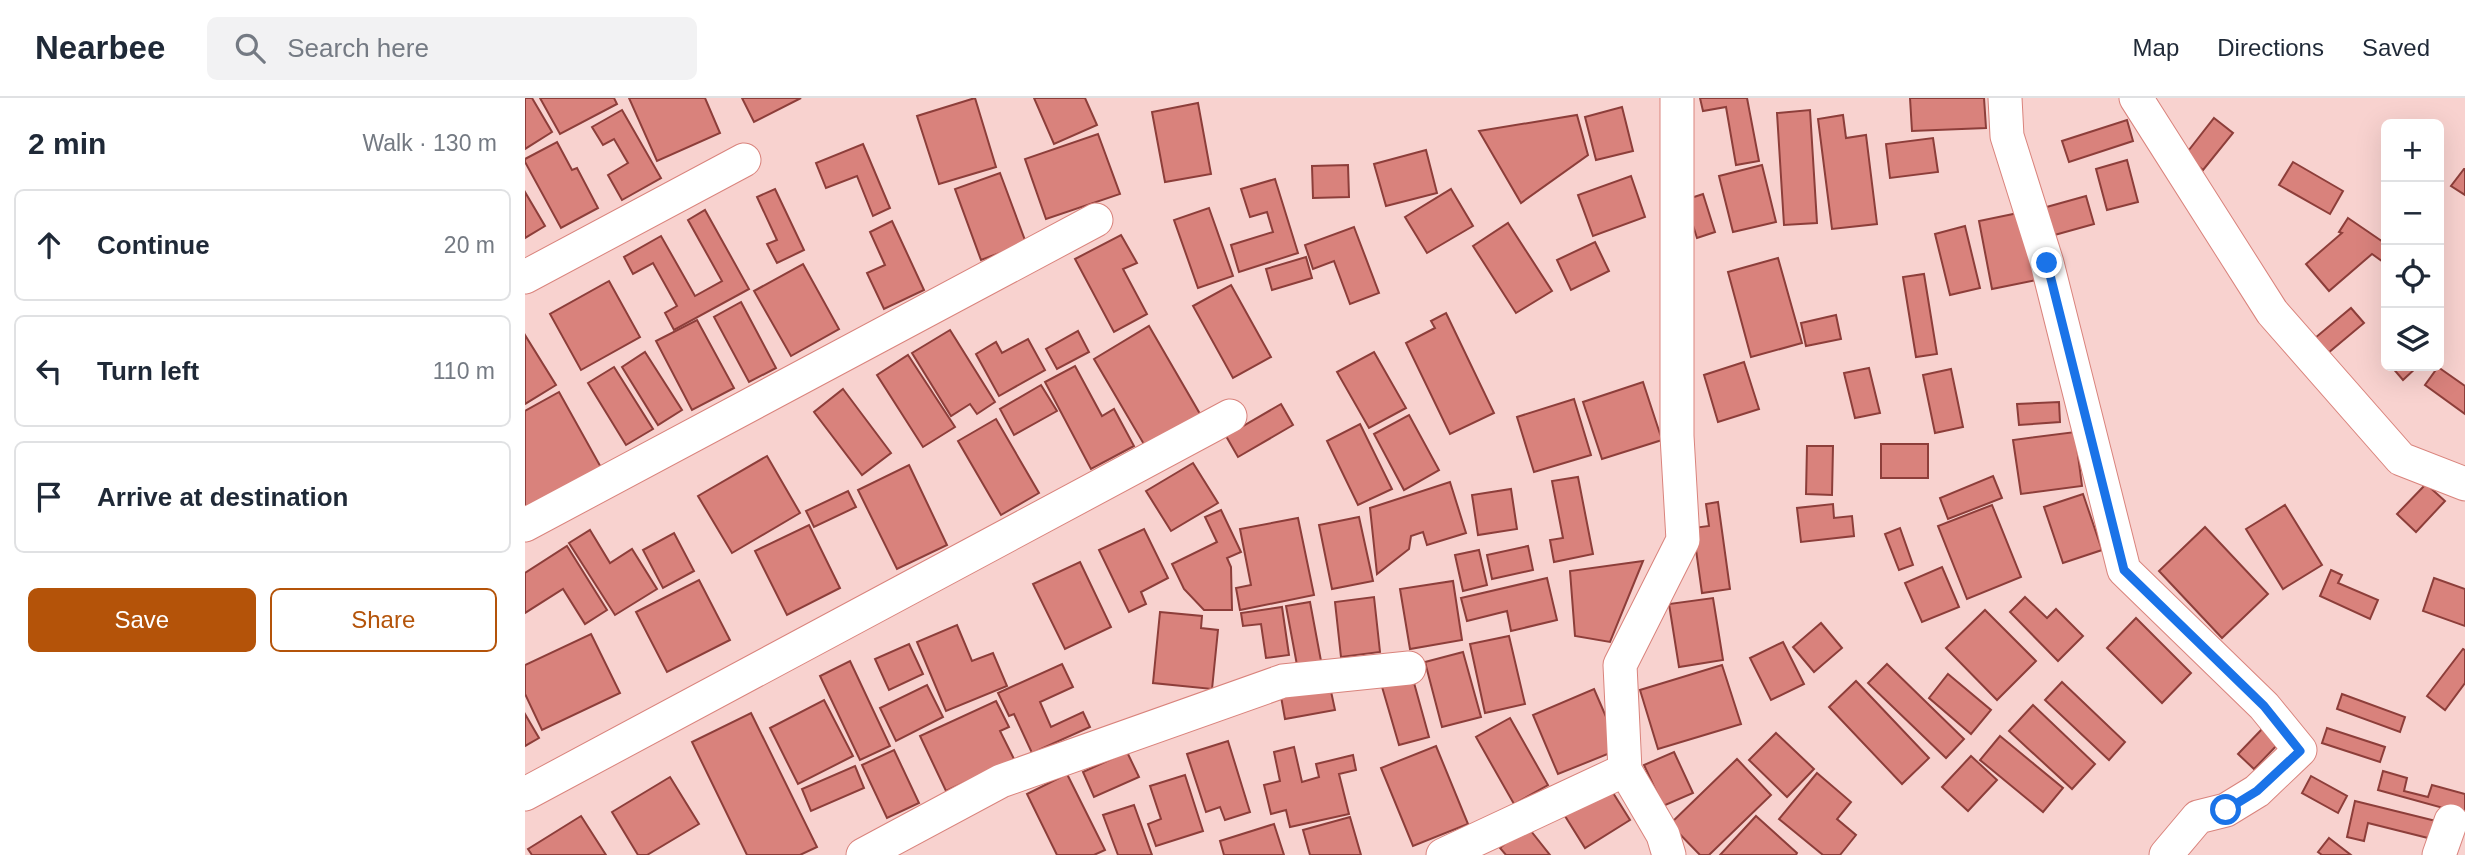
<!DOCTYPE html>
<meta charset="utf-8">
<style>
body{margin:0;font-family:Arial,sans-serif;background:#f2f2f3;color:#1f2937}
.controls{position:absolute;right:21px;top:21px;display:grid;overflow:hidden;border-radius:10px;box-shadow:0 7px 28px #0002}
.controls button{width:63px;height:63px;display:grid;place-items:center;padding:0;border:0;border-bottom:2px solid #e0e1e3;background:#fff;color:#1f2937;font:35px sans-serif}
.stop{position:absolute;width:21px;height:21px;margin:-16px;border:5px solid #1a73e8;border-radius:50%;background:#fff}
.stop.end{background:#1a73e8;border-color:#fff;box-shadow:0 2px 7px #0008}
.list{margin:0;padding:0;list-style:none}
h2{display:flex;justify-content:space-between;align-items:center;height:91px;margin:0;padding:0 28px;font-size:30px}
h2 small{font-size:23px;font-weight:400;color:#747a83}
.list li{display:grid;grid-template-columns:46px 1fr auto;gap:21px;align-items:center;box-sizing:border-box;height:112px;margin:0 14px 14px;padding:0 14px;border:2px solid #e0e1e3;border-radius:10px}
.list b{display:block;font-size:26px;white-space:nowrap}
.list em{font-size:23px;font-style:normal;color:#747a83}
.actions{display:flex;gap:14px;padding:21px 28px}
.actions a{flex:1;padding:16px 0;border:2px solid #b45309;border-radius:10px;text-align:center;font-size:24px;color:#b45309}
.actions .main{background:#b45309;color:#fff}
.icon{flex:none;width:38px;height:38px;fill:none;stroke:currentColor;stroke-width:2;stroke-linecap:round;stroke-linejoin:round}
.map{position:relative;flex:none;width:1940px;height:757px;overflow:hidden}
header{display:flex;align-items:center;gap:42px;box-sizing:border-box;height:98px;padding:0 35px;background:#fff;border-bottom:2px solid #e0e1e3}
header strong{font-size:33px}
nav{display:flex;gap:38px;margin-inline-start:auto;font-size:24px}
.search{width:490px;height:63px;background:#f2f2f3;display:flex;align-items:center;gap:18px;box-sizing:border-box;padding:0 24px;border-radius:10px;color:#747a83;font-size:26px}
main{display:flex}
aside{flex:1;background:#fff}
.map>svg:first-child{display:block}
</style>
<header>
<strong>Nearbee</strong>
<div class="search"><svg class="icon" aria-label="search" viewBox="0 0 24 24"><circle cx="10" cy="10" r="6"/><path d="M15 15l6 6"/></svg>Search here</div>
<nav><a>Map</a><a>Directions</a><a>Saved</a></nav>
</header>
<main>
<aside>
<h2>2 min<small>Walk · 130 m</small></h2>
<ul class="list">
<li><svg class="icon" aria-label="ahead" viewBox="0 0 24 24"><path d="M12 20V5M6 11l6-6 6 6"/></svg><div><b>Continue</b></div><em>20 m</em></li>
<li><svg class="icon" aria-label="left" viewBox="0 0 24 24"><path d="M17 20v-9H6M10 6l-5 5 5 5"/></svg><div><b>Turn left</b></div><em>110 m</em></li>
<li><svg class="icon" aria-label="arrive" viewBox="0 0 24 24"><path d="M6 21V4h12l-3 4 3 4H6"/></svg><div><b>Arrive at destination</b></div></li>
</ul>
<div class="actions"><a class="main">Save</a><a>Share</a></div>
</aside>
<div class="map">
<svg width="1940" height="757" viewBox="0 0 1940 757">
<rect width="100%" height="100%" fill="#f8d2cf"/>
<g fill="#d9827c" stroke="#8d3e3a" stroke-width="2">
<polygon points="0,0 7,0 27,34 0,51"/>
<polygon points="15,0 89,0 92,6 35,36"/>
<polygon points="104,0 180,0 195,35 132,63"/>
<polygon points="217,0 276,0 229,24"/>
<polygon points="450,0 471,69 414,86 392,18"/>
<polygon points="509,0 560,0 572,27 529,46"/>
<polygon points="1175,0 1222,0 1234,63 1211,67 1201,9 1178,13"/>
<polygon points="1385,0 1459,0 1461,30 1387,33"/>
<polygon points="673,5 686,76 640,84 627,14"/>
<polygon points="1097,9 1108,53 1071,62 1060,19"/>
<polygon points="97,12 136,80 97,102 83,77 103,65 89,41 78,47 67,29"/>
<polygon points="1285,12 1292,125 1259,127 1252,15"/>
<polygon points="1052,17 1063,57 996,105 954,33"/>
<polygon points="1318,17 1321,40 1341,37 1352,126 1307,131 1293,21"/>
<polygon points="1689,20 1708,35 1678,72 1660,57"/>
<polygon points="1602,22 1608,43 1544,64 1537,43"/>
<polygon points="573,36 595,96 521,121 500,61"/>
<polygon points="1408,40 1413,74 1365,80 1361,46"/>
<polygon points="32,44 47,72 52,70 73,110 36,130 0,64 0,61"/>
<polygon points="338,46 365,110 348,118 332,78 301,90 291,65"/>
<polygon points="901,52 912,95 861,108 849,66"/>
<polygon points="1602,62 1613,104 1582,112 1571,71"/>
<polygon points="1768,64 1818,93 1805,116 1754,87"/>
<polygon points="823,67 824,99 788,100 787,68"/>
<polygon points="1237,67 1251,124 1208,134 1194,78"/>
<polygon points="1939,71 1940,71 1940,97 1926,88"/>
<polygon points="475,75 501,145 456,162 430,91"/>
<polygon points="1106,78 1120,119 1068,138 1053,97"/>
<polygon points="750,81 773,155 714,174 706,147 748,134 742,114 725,119 716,91"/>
<polygon points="250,91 279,152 252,165 242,146 252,142 232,99"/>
<polygon points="926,91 948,128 902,155 880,119"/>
<polygon points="0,94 20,128 0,140"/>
<polygon points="1178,96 1190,134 1172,140 1160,102"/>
<polygon points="1561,98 1569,126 1526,138 1518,110"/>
<polygon points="684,110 708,178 673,190 649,122"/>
<polygon points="180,112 224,191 149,232 140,215 152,208 128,165 108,176 99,159 136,138 170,198 197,183 163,122"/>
<polygon points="1498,114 1512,182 1467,191 1454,123"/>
<polygon points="1823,120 1861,146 1861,166 1847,156 1804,193 1781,166 1817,135 1814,134"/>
<polygon points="367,123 399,192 359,211 342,175 360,167 345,134"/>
<polygon points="983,125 1027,193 991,215 948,148"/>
<polygon points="1440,128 1455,190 1425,197 1410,136"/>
<polygon points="829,129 854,195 825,206 809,163 788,171 780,147"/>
<polygon points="596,137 612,165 598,171 622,216 589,234 550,161"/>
<polygon points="1070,144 1084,173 1046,192 1032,162"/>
<polygon points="781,159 787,180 747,192 741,171"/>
<polygon points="1253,160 1277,245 1226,259 1203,174"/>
<polygon points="278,166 314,231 266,258 229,193"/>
<polygon points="1399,176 1412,256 1391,259 1378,179"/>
<polygon points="84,183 115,239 56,272 25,216"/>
<polygon points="706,187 746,259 708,280 668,208"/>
<polygon points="216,204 251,270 224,284 189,219"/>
<polygon points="1826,210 1839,225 1803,255 1790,240"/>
<polygon points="921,215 969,315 925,336 881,245 910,230 906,223"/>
<polygon points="1311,217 1316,241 1281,248 1276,225"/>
<polygon points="172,222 209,290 167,312 131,243"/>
<polygon points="624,228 675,316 620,348 569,261"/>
<polygon points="425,232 470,304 452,316 445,306 426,318 387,255"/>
<polygon points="553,233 564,254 532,271 521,251"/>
<polygon points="0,237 31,287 0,306"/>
<polygon points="503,241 520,272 474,298 451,256 471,244 477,255"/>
<polygon points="120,254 157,312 133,327 97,269"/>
<polygon points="849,254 881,310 844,330 812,274"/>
<polygon points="383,257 430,329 398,349 352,277"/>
<polygon points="1219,264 1234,311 1193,324 1179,277"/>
<polygon points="550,268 577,318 589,311 609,348 566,371 520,284"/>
<polygon points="1866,268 1893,268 1878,282"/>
<polygon points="89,269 128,331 101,347 63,285"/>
<polygon points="1913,269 1940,288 1940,316 1900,287"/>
<polygon points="1344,270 1355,315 1330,320 1319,275"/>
<polygon points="1426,271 1438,329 1410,335 1398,277"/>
<polygon points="1118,284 1137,342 1077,361 1058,304"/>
<polygon points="516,287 532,313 489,337 475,311"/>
<polygon points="318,291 366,355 337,377 289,314"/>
<polygon points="34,294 78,373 0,417 0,313"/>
<polygon points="1049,301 1066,357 1009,374 992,319"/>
<polygon points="1534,304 1535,324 1494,327 1492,306"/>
<polygon points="756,306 768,327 713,359 701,338"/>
<polygon points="884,317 914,372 879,392 849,336"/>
<polygon points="471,321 514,395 476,417 433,343"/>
<polygon points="835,326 867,391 833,407 802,343"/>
<polygon points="1550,334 1557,388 1496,396 1488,342"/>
<rect x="1356" y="346" width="47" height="34"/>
<polygon points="1282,348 1308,348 1307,397 1281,396"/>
<polygon points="242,358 275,415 207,455 173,398"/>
<polygon points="668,365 693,405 646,433 621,393"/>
<polygon points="384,367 422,447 372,471 333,392"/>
<polygon points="1468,378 1477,400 1423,421 1415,400"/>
<polygon points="1053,379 1068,456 1029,464 1025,442 1038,440 1027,383"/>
<polygon points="925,384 941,435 902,447 898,434 886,438 884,451 852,476 845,410"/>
<polygon points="1901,386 1920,403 1891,434 1872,416"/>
<polygon points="986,391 992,431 953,437 947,397"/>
<polygon points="323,393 331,409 289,429 281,413"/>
<polygon points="1558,396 1577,452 1538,465 1519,409"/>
<polygon points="1193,404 1205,491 1177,495 1168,430 1184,428 1181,406"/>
<polygon points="1308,406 1309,420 1327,418 1329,438 1276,444 1272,410"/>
<polygon points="1467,407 1496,479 1442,501 1413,428"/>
<polygon points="1760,407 1797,467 1758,491 1721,431"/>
<polygon points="696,412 716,454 702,460 706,469 707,512 679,512 659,491 647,466 692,444 680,419"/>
<polygon points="834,419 848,483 807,491 794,427"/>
<polygon points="773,420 789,497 715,512 711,490 726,487 715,431"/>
<polygon points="284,427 315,490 262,517 230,453"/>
<polygon points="1680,429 1743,496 1697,540 1634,473"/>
<polygon points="1375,430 1388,467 1374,472 1360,436"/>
<polygon points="619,431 643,480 616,494 621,506 604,514 574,452"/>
<polygon points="65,432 85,465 107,451 132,491 90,517 44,445"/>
<polygon points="149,435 169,473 138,490 118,452"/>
<polygon points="42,448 82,512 60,526 38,491 0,515 0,475"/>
<polygon points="1003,448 1008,472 967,481 962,457"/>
<polygon points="954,452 962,487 938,493 930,457"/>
<polygon points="1118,463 1085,544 1050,538 1045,473"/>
<polygon points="555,464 586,529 540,551 508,486"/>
<polygon points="1417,469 1434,509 1397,524 1380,485"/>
<polygon points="1806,472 1817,477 1813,485 1853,502 1845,521 1795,498"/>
<polygon points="1022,480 1032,522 986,533 982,513 942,523 936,500"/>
<polygon points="1909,480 1940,491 1940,528 1898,513"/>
<polygon points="174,482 205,542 142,574 111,514"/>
<polygon points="928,483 937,542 885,551 875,491"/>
<polygon points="849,499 855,554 816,559 810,504"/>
<polygon points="1500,499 1522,520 1531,511 1558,538 1533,563 1485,514"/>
<polygon points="1188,500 1198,562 1154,569 1144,506"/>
<polygon points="785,504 796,563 772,567 761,508"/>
<polygon points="757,509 764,557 741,560 736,526 718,528 716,515"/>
<polygon points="1460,512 1511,563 1472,602 1421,550"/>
<polygon points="635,514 677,518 676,530 693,532 687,591 628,585"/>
<polygon points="1611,520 1666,575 1637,605 1582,550"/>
<polygon points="1296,525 1317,550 1289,574 1268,549"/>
<polygon points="432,527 447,563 468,555 482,588 421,613 392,544"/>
<polygon points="66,536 95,595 17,632 0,596 0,567"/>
<polygon points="984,538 1000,606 960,615 945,546"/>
<polygon points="1258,544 1279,586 1246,602 1225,560"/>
<polygon points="384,546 398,576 364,592 350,561"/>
<polygon points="1938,551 1940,552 1940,585 1920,612 1902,598"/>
<polygon points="938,554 956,619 917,629 900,564"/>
<polygon points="325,563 365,648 335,662 295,578"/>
<polygon points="537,566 548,589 515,604 526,629 558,614 565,629 507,655 489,616 484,618 473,595"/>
<polygon points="1362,566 1439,641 1421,660 1343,585"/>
<polygon points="1197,567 1216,626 1133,651 1115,592"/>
<polygon points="886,574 904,639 874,647 855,582"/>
<polygon points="1423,576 1466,612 1446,636 1404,600"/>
<polygon points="1331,583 1404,660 1377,686 1304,609"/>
<polygon points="804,584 810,612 760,621 755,593"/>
<polygon points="1537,584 1600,644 1584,662 1520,602"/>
<polygon points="402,587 418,619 371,643 355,610"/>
<polygon points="1069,591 1095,651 1033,676 1008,617"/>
<polygon points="1817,596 1880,619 1875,634 1812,611"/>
<polygon points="299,602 328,658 273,686 245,630"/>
<polygon points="471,603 484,629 475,633 489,661 421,693 395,638"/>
<polygon points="1508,607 1570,666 1547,691 1484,633"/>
<polygon points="226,615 292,749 275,757 222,757 167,644"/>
<polygon points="0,616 14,640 0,648"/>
<polygon points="985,620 1023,687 989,706 951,639"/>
<polygon points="1740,628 1756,643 1729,671 1713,656"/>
<polygon points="1802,630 1860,649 1855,664 1797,645"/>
<polygon points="1251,635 1289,671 1262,699 1224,662"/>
<polygon points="1475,638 1538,690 1518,714 1455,662"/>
<polygon points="703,643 725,714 700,722 695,709 681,714 662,656"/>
<polygon points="911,648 943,726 888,748 856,670"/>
<polygon points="769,649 777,684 794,679 791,666 828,657 831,672 814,676 824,716 765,729 761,712 746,716 739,687 755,683 749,654"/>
<polygon points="369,652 394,705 362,720 337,667"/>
<polygon points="602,654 614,679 569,699 558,674"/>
<polygon points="1149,654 1168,695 1138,708 1119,667"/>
<polygon points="1446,658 1472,682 1443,713 1417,689"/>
<polygon points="1212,661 1246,697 1184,757 1175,757 1145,726"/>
<polygon points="330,668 339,690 286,713 277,691"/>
<polygon points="1858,673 1882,680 1879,693 1903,699 1907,687 1940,696 1940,716 1853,692"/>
<polygon points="1292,675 1326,704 1312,721 1331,737 1315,757 1298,757 1254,721"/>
<polygon points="542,676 580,752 569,757 532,757 502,696"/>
<polygon points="660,677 678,733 631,748 623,726 636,721 625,688"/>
<polygon points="1786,678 1822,698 1813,715 1777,695"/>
<polygon points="145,679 174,726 122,757 113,757 87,714"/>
<polygon points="1085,690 1105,722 1060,750 1040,718"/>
<polygon points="1830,703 1915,724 1911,742 1843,725 1839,743 1822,739"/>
<polygon points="609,707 627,757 593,757 578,717"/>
<polygon points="56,718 81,757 7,757 3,751"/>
<polygon points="1231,718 1272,755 1271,757 1195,757"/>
<polygon points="825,719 836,757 785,757 778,732"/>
<polygon points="749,726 759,757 699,757 695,743"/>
<polygon points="1002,728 1025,757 981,757 975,750"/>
<polygon points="1804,740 1826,757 1797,757 1793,754"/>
</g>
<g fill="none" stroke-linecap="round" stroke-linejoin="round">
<defs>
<g id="street">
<polyline points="1480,0 1482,38 1522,165 1599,472 1739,608 1775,652 1732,693 1701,712 1673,719 1641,757"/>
<polyline points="1611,0 1747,214 1876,361 1940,386"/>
<polyline points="0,179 219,62"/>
<polyline points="0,427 571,122"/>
<polyline points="0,696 705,318"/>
<polyline points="338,757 476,683 758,583 884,570"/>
<polyline points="918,757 1100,672"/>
<polyline points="1144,757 1138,737 1100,672 1095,567 1158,442 1152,338 1152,0"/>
<polyline points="1914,757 1926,723"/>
</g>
</defs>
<use href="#street" stroke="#d9837c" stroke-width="35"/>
<use href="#street" stroke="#fff" stroke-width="33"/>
</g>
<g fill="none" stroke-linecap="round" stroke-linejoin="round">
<polyline stroke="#1a73e8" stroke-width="9" points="1522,165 1599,472 1739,608 1775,653 1732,693 1701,712"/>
</g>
</svg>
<div class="controls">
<button>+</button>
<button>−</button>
<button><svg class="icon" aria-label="locate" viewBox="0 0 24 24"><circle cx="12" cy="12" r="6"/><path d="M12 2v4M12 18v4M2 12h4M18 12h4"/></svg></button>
<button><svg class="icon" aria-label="layers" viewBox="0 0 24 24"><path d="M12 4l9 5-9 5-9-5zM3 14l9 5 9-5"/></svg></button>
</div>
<div class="stop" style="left:1701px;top:712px"></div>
<div class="stop end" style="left:1522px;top:165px"></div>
</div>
</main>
